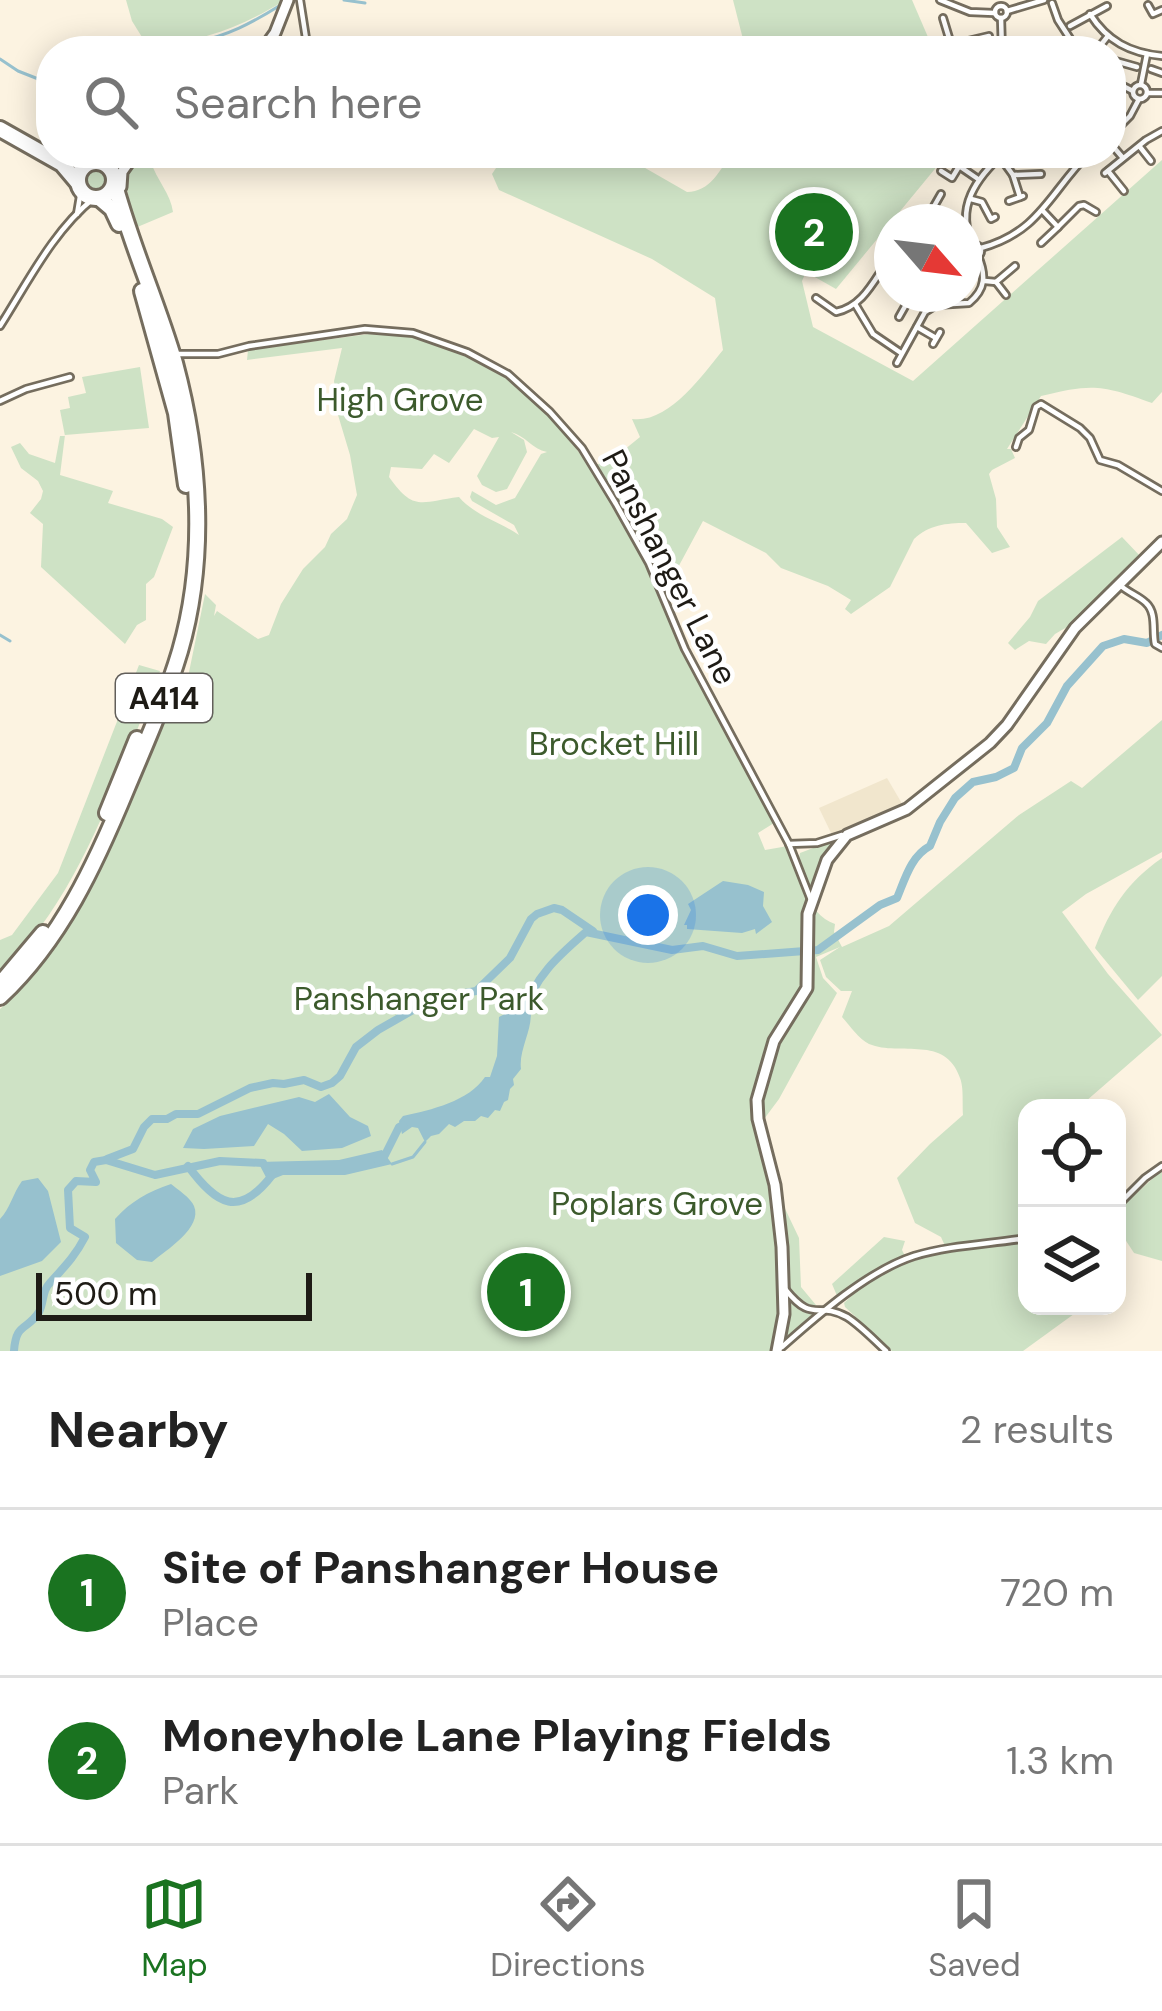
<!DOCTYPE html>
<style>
body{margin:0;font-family:"DM Sans",sans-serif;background:#f6f6f6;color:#222}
.controls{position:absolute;right:36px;bottom:36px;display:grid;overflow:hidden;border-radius:24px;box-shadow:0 6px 30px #0003}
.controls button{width:108px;height:108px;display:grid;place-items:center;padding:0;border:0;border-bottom:3px solid #e0e0e0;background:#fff;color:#222;font:60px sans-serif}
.compass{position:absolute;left:874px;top:204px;width:108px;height:108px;border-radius:50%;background:#fff;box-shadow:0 6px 30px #0003;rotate:118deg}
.scale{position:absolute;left:36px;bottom:30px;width:276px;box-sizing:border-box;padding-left:12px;border:6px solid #1e1b15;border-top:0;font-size:33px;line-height:42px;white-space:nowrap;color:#1e1b15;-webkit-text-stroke:9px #fff;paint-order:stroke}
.you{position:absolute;left:648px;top:915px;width:42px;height:42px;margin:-30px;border:9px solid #fff;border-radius:50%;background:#1a73e8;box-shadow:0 0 0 18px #1a73e833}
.badge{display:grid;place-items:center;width:78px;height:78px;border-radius:50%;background:#1a7320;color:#fff;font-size:39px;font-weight:700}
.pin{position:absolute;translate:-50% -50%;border:6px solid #fff;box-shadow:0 3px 12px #0006}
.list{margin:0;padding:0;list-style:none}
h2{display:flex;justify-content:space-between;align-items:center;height:156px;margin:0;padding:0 48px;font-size:51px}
h2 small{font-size:39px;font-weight:400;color:#767676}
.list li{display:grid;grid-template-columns:78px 1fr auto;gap:36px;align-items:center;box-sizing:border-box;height:168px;padding:0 48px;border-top:3px solid #e0e0e0}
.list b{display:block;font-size:45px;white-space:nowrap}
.list p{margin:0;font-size:39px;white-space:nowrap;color:#767676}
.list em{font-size:39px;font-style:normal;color:#767676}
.icon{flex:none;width:66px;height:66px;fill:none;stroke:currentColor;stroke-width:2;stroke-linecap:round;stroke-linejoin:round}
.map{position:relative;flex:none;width:1162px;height:1351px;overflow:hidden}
.search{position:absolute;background:#fff;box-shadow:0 6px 30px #0003;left:36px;right:36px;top:36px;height:132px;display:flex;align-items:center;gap:30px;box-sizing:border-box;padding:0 42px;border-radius:48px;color:#767676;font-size:45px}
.sheet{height:492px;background:#fff}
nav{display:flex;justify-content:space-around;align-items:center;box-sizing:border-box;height:168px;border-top:3px solid #e0e0e0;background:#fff;font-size:33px;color:#767676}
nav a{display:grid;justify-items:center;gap:6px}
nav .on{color:#1a7320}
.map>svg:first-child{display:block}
</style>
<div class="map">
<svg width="1162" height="1351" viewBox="0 0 1162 1351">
<rect width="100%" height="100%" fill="#fcf3e1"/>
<polygon fill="#f1e6cd" points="887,778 904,807 832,835 819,808"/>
<g fill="#cee2c5" fill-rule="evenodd">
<path d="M126,0H285C244,26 194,47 145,42L132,21Z"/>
<polygon points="733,0 912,0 934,51 746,51"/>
<path d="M149,153H162L151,162C156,179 171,194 173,212L135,228L124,175Z"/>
<path d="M506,153H619L687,192C710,192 720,170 732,153H948L836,289L806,272L802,281L813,327L913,381L1162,160V392L1152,403C1103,385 1093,383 1041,396L1007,449H1011L1015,458L992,470L989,474L996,499L997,527L1010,547L992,553L966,523C946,523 929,525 914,539L890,587L851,614L845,609L851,600L828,586L781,568L766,553L703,521L668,586L595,466L624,450L640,437L632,419C668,424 702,376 723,350L715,298L652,259L499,190L492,174Z"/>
<circle cx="96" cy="180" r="14"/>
<path d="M369,334L412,335L455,350L512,381L567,435L602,486L644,560L707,699L774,823L758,833L765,850L788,846C798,873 806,914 835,924L834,932L842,947L889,926L1019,815L1071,781L1082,788L1162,720V852L1086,894L1062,912L1108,974L1162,1035L1078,1108H1027V1234L945,1246L941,1237L915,1223L897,1178L930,1144L963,1115C962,1104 964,1088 960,1078C945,1034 901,1057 869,1044C859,1039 850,1026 842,1017L852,991H841L826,977L820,960L840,947L816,957L823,978L837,993L779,1099L761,1123L779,1196L799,1238L801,1287L821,1311L774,1351H0V1009L17,994L14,988L119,816L143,772L173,685L189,693L188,677L205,594L216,605L214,616L217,611L258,639L269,635L281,604L303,569L325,547L331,534L347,519L357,495L350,455L338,415L334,381L342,348L247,360L248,350ZM474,429L492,438L499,437L477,476L482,485L496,492L507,489L527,452L524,440L511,432C526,436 532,449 547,452L541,454L515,498L496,505L472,491L470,497L472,501L514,525L519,535C500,522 474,515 459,497C420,502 414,512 389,477L391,467L422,469L434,454L449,463Z"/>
<polygon points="140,367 149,428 65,435 60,475 113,491 108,503 162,519 173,527 154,577 146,584 146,620 137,625 125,644 41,567 43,524 30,513 41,499 43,491 38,481 21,468 11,447 20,443 29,454 55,463 60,436 65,436 60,410 70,408 68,397 86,393 82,377"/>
<polygon points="1122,537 1141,557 1074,623 1055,634 1046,644 1029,641 1015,650 1008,643 1030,617 1038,601"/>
<path d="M139,665L160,671C118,776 83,893 0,974V940L12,935L58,873Z"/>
<polygon points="837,839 811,890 799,858 800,853"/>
<path d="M1162,858V976L1138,1000L1095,948C1110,909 1127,882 1162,858Z"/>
<polygon points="1162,1170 1162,1261 1134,1253 1117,1227 1117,1211"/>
<path d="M884,1237L905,1241L902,1250L906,1258C880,1268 859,1279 838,1298L832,1284Z"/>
<path d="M1027,1240V1306H1085L1023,1351H892L845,1307L844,1303C855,1293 866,1281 880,1273C924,1249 978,1247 1027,1240Z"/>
</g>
<g fill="#97c1ce">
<polygon points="723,881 748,885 764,892 763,906 772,922 756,934 755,929 742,933 687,929 687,925 684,925 691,910 688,904"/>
<path d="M528,1002C538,1023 518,1047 521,1069L513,1079L514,1085L510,1089L508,1100L504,1102L500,1111L495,1110L488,1118L481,1116L475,1121H464L455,1127L449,1124L439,1134L431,1136L425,1142L418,1128L412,1127L402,1134L399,1121L403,1116C431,1110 469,1101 485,1077H490L497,1056L499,1017Z"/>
<polygon points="329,1094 350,1117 368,1126 371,1136 342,1148 302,1151 284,1134 268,1124 254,1146 204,1149 183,1148 193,1129 220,1116 299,1097 315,1102"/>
<polygon points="382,1150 392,1164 345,1175 283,1175 268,1181 258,1162 339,1160"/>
<path d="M38,1178L48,1191L61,1242L42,1261L0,1276V1219C10,1209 13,1193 22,1181Z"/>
<path d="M171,1184C177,1189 191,1198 194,1206C203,1228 166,1250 152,1262L137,1260L116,1243L115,1219C131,1201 148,1192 171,1184Z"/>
</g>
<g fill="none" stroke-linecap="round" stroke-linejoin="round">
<g stroke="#97c1ce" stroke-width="3">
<polyline points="344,0 365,3"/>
<path d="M127,51C148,41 174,47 196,42C227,36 252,23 279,6"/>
<polyline points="0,59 18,71 51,84"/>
<polyline points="0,635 10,641"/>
<polyline points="392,1164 413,1157 425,1142"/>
</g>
<g stroke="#97c1ce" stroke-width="8">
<path d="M526,1011C532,978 562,953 586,932L672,950L703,946L737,956L818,950L880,905L897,898C905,879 911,856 930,846L940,822L955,798L973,782L996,777L1014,768L1022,748L1047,723L1067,686L1103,646L1124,639L1147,643L1162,635"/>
<polyline points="107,1159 133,1149 144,1127 152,1119 167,1119 176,1114 198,1114 250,1088 273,1083 284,1084 304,1080 321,1087 332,1083 340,1076 356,1047 378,1030 420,1006 448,996 476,991 510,958 531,919 537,914 554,908 562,910 593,931"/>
<polyline points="378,1161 385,1155 399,1127 403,1125"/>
<path d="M188,1166C217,1205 239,1219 273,1174"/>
<path d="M14,1351C16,1322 27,1331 39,1312C44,1303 42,1291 49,1284C64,1267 74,1258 85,1237L70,1228L68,1190L76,1181L96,1182L90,1170L94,1162L106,1160L155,1175L220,1161L263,1163"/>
</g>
<defs>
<g id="street">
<polyline points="300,0 308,51"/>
<polyline points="940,0 970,12 994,13"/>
<polyline points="1052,3 1058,20 1078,51"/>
<polyline points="1148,5 1153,14 1162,10"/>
<circle cx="1001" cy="12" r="6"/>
<polyline points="1007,11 1044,0"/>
<path d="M1090,14C1107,41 1130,53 1162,56"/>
<polyline points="943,18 953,51"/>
<polyline points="1001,18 1002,51"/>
<polyline points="1070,26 1107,6"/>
<polyline points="951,45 989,36"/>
<polyline points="1096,51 1108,36"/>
<polyline points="1112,60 1137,67"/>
<polyline points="1151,69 1162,73"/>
<polyline points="1111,80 1133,91"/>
<polyline points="1141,84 1147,54"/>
<circle cx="1140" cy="92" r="7"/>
<polyline points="1147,93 1162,93"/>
<polyline points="1111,135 1130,116 1139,99"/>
<polyline points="1111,144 1123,158"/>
<polyline points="1140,147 1151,161"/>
<polyline points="1000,157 1013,175 1020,197"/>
<polyline points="959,166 978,179"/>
<polyline points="941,171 952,178 966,155 963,153"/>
<polyline points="1108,171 1124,191"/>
<polyline points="1105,173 1146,140 1162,131"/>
<polyline points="1013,175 1041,174"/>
<polyline points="971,199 982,202 991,219 995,217"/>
<polyline points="1009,201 1023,196"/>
<polyline points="1043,211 1058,227 1079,206 1084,205 1096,212"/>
<polyline points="77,214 81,190"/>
<polyline points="925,222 941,194"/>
<polyline points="1041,243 1058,227"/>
<circle cx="975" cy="251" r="6"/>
<path d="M973,245C954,208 977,177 1004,153"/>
<path d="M981,248C1040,232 1050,192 1089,153"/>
<polyline points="985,281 996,282 1015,266"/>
<polyline points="996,282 1006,295"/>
<path d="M816,298L836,312C865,306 875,277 892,255"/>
<polyline points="855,304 873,334 901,353"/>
<polyline points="899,317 912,294"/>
<path d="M0,326C28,282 53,231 94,198"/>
<polyline points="917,327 936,338"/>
<polyline points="933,344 940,332"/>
<polyline points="178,354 218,354 249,346 365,329 413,333 467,352 508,374 550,412 582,448 616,504 649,563 685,649 789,844 811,900"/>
<path d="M897,363L925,312L936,305L969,303C986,289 986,275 978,256"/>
<polyline points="0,401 26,389 70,377"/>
<polyline points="1016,447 1019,438 1029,430 1036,407 1041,404 1080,428 1090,438 1100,460 1118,465 1162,491"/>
<path d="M1120,585C1127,592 1139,596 1146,603C1157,613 1152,631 1155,644L1162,648"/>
<polyline points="789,844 817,843 842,835"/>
<polyline points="1117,1206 1145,1178 1162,1166"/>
<path d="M785,1289C814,1325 816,1300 847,1317C861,1326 874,1340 886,1351"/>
<path d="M782,1347C818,1315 868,1271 914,1256C950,1245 990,1244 1027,1238"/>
</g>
<g id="secondary">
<polyline points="262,51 275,33 288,0"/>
<polyline points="97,162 129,153"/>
<polyline points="121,187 122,172 134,155"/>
<polyline points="777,1351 784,1314 782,1247 775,1185 758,1119 757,1100 774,1041 807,988 808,914 827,860 847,835 907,809 990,743 1007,725 1075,628 1162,542"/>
</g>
<g id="highway">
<polyline points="0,129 62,164 78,183"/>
<circle cx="96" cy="180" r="18"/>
<polyline points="99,198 112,209 119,224"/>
<polyline points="142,291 176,413 186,485"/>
<polyline points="107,813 137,739"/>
<polyline points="0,984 43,933"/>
<path d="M0,997C61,940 96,863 127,788C146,743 166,698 180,651C207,558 200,456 175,363C157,301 130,243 114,181"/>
</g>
</defs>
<use href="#street" stroke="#756d5e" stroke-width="10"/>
<use href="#secondary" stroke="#756d5e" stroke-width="15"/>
<use href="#highway" stroke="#756d5e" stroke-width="20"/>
<use href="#street" stroke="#fff" stroke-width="4.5"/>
<use href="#secondary" stroke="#fff" stroke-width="9"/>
<use href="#highway" stroke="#fff" stroke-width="14"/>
</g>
<g text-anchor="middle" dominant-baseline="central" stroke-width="9" stroke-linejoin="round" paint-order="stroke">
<rect fill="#fff" stroke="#625f5b" stroke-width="3" x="116" y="674" width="96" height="48" rx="9"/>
<g font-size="30" font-weight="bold" fill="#1e1b15">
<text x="164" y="698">A414</text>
</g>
<g font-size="33" fill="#3c5a2c" stroke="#fff">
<text x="400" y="399">High Grove</text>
<text x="614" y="743">Brocket Hill</text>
<text x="419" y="998">Panshanger Park</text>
<text x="657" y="1203">Poplars Grove</text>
</g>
<g font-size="33" fill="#1e1b15" stroke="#fff">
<text transform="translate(670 567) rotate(63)">Panshanger Lane</text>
</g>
</g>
</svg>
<div class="controls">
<button><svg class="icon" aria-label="locate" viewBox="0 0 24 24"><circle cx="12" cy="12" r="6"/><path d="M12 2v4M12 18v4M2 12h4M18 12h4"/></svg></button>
<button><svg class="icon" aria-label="layers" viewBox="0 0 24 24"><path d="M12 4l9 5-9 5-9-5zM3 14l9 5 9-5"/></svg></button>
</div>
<svg class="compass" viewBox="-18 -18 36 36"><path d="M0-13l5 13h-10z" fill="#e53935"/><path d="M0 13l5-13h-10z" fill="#767676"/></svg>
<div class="scale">500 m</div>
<div class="you"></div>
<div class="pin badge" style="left:526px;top:1292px">1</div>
<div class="pin badge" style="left:814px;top:232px">2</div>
<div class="search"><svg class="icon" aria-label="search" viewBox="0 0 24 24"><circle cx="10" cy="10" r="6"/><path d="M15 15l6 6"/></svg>Search here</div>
</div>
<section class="sheet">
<h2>Nearby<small>2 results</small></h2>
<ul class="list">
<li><span class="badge">1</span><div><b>Site of Panshanger House</b><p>Place</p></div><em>720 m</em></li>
<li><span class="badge">2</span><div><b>Moneyhole Lane Playing Fields</b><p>Park</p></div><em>1.3 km</em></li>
</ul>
</section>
<nav>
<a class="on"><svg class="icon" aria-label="map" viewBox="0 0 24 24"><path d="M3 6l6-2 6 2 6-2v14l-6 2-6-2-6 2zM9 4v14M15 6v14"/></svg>Map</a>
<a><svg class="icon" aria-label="directions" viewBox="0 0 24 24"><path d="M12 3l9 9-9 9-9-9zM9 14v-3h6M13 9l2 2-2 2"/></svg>Directions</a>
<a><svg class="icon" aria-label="saved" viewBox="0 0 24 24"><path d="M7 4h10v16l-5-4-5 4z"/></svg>Saved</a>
</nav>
